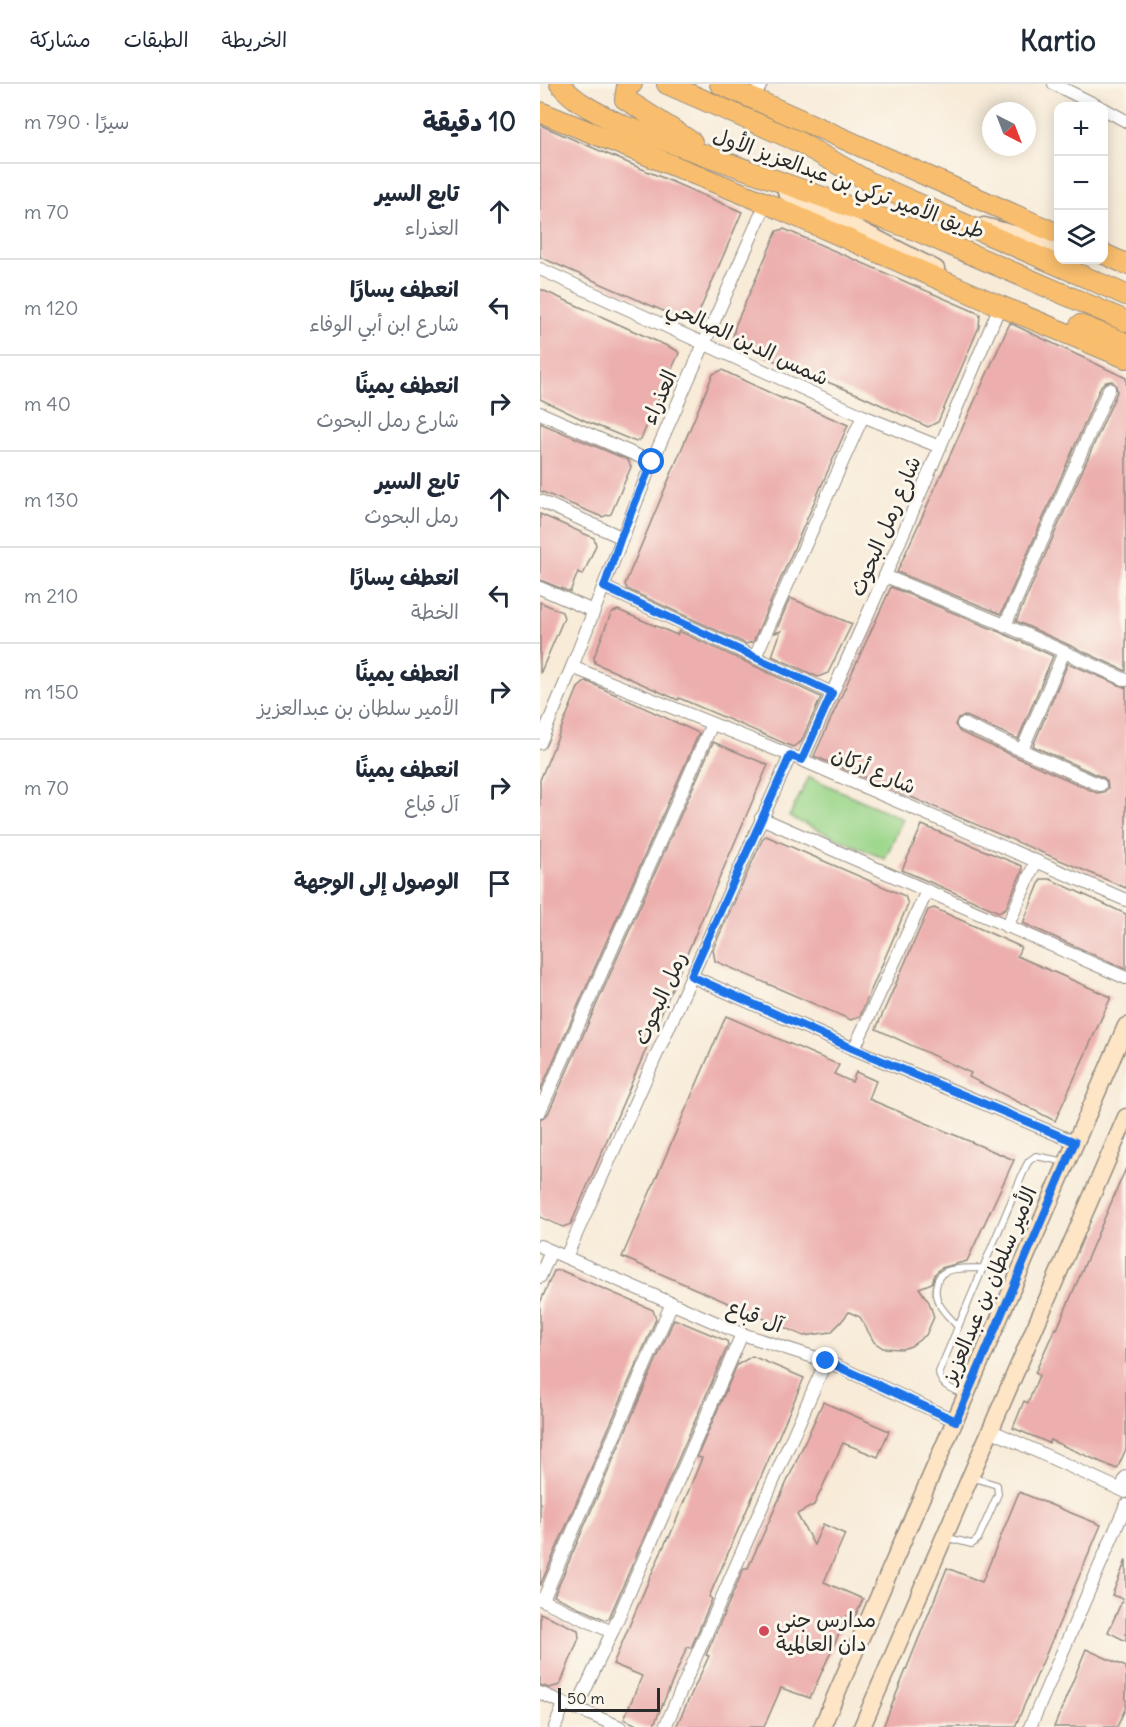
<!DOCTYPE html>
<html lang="ar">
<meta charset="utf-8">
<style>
body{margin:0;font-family:Delius,"Playpen Sans Arabic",sans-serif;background:#f6f6f7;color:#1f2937;direction:rtl}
.controls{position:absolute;right:18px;top:18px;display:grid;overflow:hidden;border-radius:12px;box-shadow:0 3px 15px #0003}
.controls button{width:54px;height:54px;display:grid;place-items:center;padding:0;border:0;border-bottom:2px solid #e0e1e3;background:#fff;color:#1f2937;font:30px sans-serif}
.compass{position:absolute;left:442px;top:18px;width:54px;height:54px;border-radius:50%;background:#fff;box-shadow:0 3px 15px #0003;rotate:138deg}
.scale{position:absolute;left:18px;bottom:15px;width:102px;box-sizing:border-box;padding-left:6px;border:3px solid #2b2b2b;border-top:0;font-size:16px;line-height:21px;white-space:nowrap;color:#2b2b2b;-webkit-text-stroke:4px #fbf7ec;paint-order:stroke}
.stop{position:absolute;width:18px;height:18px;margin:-14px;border:4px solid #1a73e8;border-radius:50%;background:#fff}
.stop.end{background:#1a73e8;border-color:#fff;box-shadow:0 2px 6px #0008}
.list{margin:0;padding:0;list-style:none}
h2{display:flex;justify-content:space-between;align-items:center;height:78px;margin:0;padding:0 24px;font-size:26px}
h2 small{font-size:20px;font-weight:400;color:#747a83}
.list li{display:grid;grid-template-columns:39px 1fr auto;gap:18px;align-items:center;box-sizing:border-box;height:96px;padding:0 24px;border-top:2px solid #e0e1e3}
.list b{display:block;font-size:22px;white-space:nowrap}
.list p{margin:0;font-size:20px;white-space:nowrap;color:#747a83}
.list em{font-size:20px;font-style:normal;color:#747a83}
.icon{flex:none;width:33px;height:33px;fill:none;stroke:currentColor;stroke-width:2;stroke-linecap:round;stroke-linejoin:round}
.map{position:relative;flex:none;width:586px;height:1643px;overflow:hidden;direction:ltr}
header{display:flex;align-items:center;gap:36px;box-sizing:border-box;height:84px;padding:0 30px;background:#fff;border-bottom:2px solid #e0e1e3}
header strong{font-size:28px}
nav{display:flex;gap:33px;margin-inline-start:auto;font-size:21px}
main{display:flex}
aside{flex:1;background:#fff}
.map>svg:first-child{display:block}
</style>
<header>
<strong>Kartio</strong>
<nav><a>الخريطة</a><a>الطبقات</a><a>مشاركة</a></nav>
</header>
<main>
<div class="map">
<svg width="586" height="1643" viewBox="0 0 586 1643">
<rect width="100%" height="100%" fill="#fbf7ec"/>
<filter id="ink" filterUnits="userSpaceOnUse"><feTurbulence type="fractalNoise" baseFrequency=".0167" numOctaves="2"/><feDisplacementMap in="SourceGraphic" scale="12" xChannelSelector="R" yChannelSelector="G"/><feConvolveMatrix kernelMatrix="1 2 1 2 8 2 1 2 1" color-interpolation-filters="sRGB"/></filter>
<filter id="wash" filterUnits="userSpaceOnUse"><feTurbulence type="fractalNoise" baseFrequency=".008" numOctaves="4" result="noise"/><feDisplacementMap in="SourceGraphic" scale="24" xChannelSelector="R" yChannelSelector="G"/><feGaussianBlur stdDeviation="1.35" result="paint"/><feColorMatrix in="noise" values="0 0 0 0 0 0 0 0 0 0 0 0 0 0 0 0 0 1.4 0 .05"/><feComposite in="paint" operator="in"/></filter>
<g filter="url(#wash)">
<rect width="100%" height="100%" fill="#f8ebd8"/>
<polygon fill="#9ad588" stroke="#62805a" stroke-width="1.5" points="269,693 363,735 345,775 249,733"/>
<g id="blocks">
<g fill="#ecafad">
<polygon points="0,41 202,128 157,233 146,237 0,173"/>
<polygon points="244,145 440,230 439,243 398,338 388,343 322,312 201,263 193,254 195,242 237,147"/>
<polygon points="0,205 136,266 139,269 101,355 96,358 48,338 0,315"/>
<polygon points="470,239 586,294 586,587 476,537 577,308 576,301 572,297 565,298 561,302 461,530 357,488"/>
<polygon points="182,286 243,315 244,314 308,341 213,558 206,560 87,505 85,500 173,290"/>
<polygon points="0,339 88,376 91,383 71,430 62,433 0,407"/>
<polygon points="0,430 54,454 56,461 43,491 38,488 30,508 0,496"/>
<polygon points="351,503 462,549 513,572 478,655 426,632 418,634 415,641 420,648 557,709 564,708 568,704 567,697 564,694 493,662 528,579 586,604 586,804 274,672"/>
<polygon points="250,514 312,540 288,589 278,593 232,572 241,547 235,549"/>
<polygon points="0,518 22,528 24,534 0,590"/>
<polygon points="78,526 137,551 139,547 281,613 261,658 253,663 139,614 138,616 55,579 54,573 71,529"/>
<polygon points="46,597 159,649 0,1007 0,696 38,604"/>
<polygon points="173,658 228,681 31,1140 23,1143 0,1133 0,1035 8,1030"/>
<polygon points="382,741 482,782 482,787 466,824 459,828 362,786"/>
<polygon points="226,752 365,812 368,820 320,932 311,936 175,877 173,865 223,754"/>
<polygon points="501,795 510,795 586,830 586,885 483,839"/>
<polygon points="394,824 481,863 477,872 571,913 515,1037 429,993 431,989 336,945 388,826"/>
<polygon points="186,932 299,981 294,990 312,998 316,988 336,997 329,1015 474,1076 427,1177 401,1184 395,1190 392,1199 379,1204 389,1218 394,1233 386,1251 371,1262 362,1265 343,1264 334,1258 320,1233 309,1228 301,1238 291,1248 264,1252 82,1173"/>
<polygon points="586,1084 586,1365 577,1385 510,1356 509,1359 473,1344 484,1317 488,1319 499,1291 495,1289 515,1244 517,1245"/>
<polygon points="20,1186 113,1226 116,1235 0,1502 0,1219 14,1187"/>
<polygon points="134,1235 187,1257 188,1261 69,1534 66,1536 14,1512"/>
<polygon points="212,1272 264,1294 169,1513 172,1515 151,1564 147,1563 113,1643 101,1643 84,1635 102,1592 73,1580 111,1491 128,1453 129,1454 162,1374 157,1373 197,1281"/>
<polygon points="283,1318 349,1347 338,1373 303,1359 274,1421 257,1430 274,1461 283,1440 305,1450 284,1498 323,1515 314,1535 307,1532 270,1614 241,1604 224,1643 136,1643 169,1572 166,1571 204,1484 208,1484"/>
<polygon points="479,1408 561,1441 475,1643 343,1643 407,1484 442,1498"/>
<polygon points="586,1476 586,1557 568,1548 583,1515 572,1511"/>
<polygon points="0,1529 38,1546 39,1554 20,1601 9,1604 0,1601"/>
<polygon points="546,1565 586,1583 586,1623 577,1643 514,1643"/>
</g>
</g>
</g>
<g filter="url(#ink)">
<use href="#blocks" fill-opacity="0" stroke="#928b82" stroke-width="1.5"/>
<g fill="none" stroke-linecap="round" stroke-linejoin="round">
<defs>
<g id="lane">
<path d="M418,1243C407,1230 391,1218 397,1199C398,1194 400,1190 405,1188C415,1183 432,1185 443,1184"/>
<path d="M423,1310C412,1305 400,1302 399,1288L486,1082L489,1077L496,1072L526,1078"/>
<polyline points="404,1453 432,1460 438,1455 458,1410 457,1401 431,1393"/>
</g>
<g id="street">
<polyline points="514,0 558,22"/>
<polyline points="214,14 221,0"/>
<polyline points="564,25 586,37"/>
<polyline points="0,185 323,332 400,363"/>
<polyline points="0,329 112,378"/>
<polyline points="0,417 81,453"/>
<polyline points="345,492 465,541 586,596"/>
<polyline points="64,503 292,609"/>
<polyline points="0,504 53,527"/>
<polyline points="465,541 569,305"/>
<polyline points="215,573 323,332"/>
<polyline points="32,583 262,676 586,816"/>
<polyline points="423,640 560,701"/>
<polyline points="0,659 32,583 112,378 226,119"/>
<polyline points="482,666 524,568"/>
<polyline points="262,676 345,492 460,222"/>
<polyline points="221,734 586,894"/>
<polyline points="467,843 496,777"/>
<polyline points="151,892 314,965 535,1058"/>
<polyline points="314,965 387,807"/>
<polyline points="0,1027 172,640"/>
<polyline points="0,1162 202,1250 286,1277 416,1337"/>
<polyline points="26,1173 250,672"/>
<polyline points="0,1193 11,1167"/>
<polyline points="450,1346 586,1408"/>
<polyline points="581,1405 586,1393"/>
<polyline points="0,1515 72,1548"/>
<polyline points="3,1516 132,1219"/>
<polyline points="0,1609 80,1643"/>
<polyline points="37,1623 72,1548 202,1250"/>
<polyline points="15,1643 24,1620"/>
<polyline points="125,1643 286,1277"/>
<polyline points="490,1643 586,1421"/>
</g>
<g id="secondary">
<polyline points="246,108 396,185"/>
<polyline points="444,142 518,162"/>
<polyline points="282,1643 586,942"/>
<polyline points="322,1643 586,1033"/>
</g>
<g id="primary">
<path d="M20,0C36,20 62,31 84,42L375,146L586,237"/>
<polyline points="92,0 87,2 85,15 152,58"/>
<polyline points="127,0 257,57 331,99 586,211"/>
<polyline points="180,0 518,150"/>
<polyline points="0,28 226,119 460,222 586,274"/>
<polyline points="564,170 586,180"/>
<polyline points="540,241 586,259"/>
</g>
</defs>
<use href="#lane" stroke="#928b82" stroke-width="8"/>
<use href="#street" stroke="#928b82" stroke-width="14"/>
<use href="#secondary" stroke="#928b82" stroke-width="19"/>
<use href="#primary" stroke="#928b82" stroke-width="22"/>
<use href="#lane" stroke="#fff" stroke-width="6"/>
<use href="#street" stroke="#fff" stroke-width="12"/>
<use href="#secondary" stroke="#fde5c5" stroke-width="16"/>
<use href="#primary" stroke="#f9be6d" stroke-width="20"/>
</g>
</g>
<g fill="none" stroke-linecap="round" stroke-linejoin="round" filter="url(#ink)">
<polyline stroke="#1a73e8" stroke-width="8" points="112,378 81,453 64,503 292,609 262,676 250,672 151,892 314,965 535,1058 416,1337 286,1277"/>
</g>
<circle fill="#d1495b" stroke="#fbf7ec" stroke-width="2" cx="224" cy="1547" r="6"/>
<g text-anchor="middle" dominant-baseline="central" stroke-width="6" stroke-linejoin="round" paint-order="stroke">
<g font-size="21" fill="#2b2b2b" stroke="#fbf7ec">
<text transform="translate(309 99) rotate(20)">طريق الأمير تركي بن عبدالعزيز الأول</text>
<text transform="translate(208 258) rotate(25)">شمس الدين الصالحي</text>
<text transform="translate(119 313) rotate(-66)">العذراء</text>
<text transform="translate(345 442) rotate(-67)">شارع رمل البحوث</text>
<text transform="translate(334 686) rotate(23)">شارع أركان</text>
<text transform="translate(120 914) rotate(-66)">رمل البحوث</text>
<text transform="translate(449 1201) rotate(-67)">الأمير سلطان بن عبدالعزيز</text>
<text transform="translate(215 1232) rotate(20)">آل قباع</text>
</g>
<g font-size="21" fill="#2b2b2b" stroke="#fbf7ec" text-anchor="start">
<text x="236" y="1535">مدارس جنى<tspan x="236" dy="24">دان العالمية</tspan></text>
</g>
</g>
</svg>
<div class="controls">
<button>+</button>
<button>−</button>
<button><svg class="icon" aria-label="layers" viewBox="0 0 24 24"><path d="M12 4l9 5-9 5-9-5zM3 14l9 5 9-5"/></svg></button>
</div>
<svg class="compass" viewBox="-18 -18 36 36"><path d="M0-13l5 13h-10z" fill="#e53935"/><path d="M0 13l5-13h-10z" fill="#747a83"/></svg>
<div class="scale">50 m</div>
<div class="stop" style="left:112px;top:378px"></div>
<div class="stop end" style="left:286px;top:1277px"></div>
</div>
<aside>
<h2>10 دقيقة<small>سيرًا · 790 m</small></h2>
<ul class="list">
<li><svg class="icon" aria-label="ahead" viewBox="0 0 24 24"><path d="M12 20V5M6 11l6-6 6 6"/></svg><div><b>تابع السير</b><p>العذراء</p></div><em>70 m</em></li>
<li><svg class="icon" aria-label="left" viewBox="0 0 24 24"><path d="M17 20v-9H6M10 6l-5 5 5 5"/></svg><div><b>انعطف يسارًا</b><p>شارع ابن أبي الوفاء</p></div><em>120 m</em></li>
<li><svg class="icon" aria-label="right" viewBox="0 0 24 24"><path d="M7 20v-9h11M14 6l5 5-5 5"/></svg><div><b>انعطف يمينًا</b><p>شارع رمل البحوث</p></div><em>40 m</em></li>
<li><svg class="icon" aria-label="ahead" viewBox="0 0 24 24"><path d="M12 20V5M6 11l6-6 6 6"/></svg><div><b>تابع السير</b><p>رمل البحوث</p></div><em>130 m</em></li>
<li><svg class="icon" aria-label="left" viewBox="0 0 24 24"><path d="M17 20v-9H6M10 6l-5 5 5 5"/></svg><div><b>انعطف يسارًا</b><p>الخطة</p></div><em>210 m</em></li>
<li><svg class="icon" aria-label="right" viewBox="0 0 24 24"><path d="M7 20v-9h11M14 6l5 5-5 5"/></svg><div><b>انعطف يمينًا</b><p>الأمير سلطان بن عبدالعزيز</p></div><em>150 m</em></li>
<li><svg class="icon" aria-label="right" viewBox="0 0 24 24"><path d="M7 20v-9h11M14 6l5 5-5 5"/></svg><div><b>انعطف يمينًا</b><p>آل قباع</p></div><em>70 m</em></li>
<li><svg class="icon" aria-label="arrive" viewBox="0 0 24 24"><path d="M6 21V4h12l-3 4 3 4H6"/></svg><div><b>الوصول إلى الوجهة</b></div></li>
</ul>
</aside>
</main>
